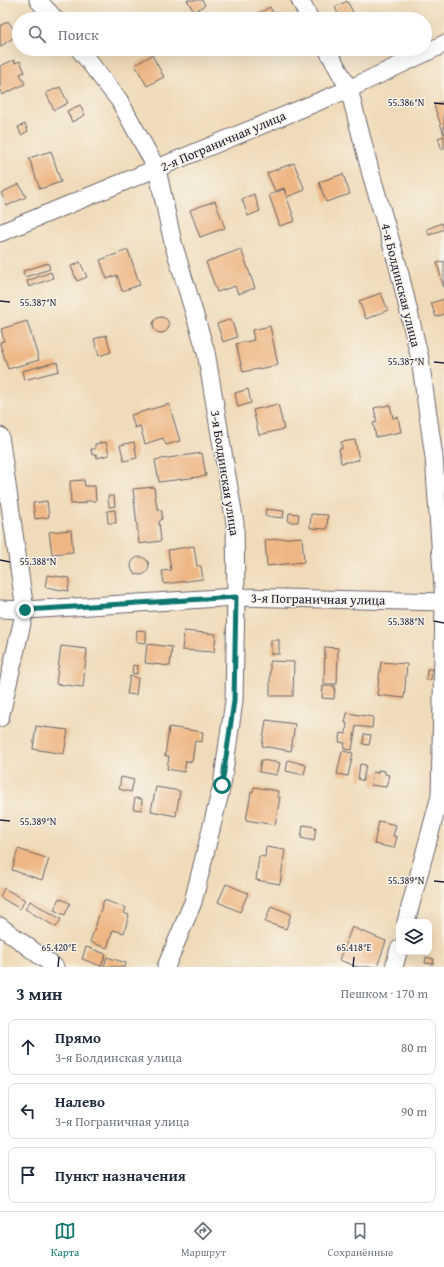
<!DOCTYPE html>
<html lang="ru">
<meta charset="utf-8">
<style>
body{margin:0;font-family:"Gentium Book Plus",serif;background:#f6f6f7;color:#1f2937}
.controls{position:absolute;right:12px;bottom:12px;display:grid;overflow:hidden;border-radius:8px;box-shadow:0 4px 16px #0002}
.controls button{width:36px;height:36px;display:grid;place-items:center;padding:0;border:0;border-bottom:1px solid #e0e1e3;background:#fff;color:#1f2937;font:20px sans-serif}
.stop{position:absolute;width:12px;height:12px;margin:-9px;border:3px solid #0f766e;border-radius:50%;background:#fff}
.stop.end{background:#0f766e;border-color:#fff;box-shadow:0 1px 4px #0008}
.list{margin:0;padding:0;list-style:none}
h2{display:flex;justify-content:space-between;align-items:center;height:52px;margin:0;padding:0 16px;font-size:17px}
h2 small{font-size:13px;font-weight:400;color:#747a83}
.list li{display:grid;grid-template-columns:26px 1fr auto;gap:12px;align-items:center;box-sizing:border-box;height:56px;margin:0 8px 8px;padding:0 8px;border:1px solid #e0e1e3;border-radius:8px}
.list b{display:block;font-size:15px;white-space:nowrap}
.list p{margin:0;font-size:13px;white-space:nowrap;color:#747a83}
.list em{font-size:13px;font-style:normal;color:#747a83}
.icon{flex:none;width:22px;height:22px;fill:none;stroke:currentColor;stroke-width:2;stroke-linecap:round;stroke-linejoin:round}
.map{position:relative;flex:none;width:444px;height:967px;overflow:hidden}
.search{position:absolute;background:#fff;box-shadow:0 4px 16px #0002;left:12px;right:12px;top:12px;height:44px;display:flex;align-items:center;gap:10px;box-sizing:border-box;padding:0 14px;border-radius:22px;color:#747a83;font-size:15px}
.sheet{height:244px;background:#fff}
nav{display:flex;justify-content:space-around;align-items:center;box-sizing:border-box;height:56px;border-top:1px solid #e0e1e3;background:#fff;font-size:11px;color:#747a83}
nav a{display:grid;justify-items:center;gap:2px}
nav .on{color:#0f766e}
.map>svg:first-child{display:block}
</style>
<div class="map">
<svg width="444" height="967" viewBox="0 0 444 967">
<rect width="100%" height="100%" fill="#f7f3e8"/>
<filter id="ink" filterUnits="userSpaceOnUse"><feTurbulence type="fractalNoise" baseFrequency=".025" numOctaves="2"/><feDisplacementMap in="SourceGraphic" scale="8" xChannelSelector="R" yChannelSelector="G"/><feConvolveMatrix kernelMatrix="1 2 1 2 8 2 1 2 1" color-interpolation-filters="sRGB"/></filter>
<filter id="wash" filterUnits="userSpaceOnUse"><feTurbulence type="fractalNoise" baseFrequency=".012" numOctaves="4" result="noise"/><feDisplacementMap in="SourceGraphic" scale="16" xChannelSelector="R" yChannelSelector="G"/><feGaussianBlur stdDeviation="0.9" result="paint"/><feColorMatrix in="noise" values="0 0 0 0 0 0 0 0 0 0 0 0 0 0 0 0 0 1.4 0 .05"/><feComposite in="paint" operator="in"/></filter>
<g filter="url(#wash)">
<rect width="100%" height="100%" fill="#efdbb9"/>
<g id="blocks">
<g fill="#eeb683">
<polygon points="187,0 202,0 205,5 194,12"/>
<polygon points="347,1 354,14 344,19 340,19 335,7"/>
<polygon points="270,7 276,19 260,19 257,14"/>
<polygon points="8,21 17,35 0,47 0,26"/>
<polygon points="152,55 164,77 147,86 135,65"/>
<polygon points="14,60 15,63 20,61 25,72 20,74 25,84 2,95 0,90 0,66"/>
<polygon points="60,87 68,103 54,110 46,93"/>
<polygon points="444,101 444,135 434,105"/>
<polygon points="80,105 85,115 72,122 67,111"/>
<polygon points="25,124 28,131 21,135 18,127"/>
<polygon points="444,136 444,149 442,150 438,138"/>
<polygon points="51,151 61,182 40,189 29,158"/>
<polygon points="294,163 305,190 287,197 284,188 275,191 267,173"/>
<polygon points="343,174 350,194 326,202 319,182"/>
<polygon points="19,184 26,197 7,206 1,193"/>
<polygon points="284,189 295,221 280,226 269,195"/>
<polygon points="254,194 260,211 248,216 242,199"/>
<polygon points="215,201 225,228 200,237 190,210"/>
<polygon points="442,223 444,229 429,235 427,229"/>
<polygon points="241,249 255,288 238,294 235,286 217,292 206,262"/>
<polygon points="128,250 140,285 122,291 117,275 107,279 100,260"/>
<polygon points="444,261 444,288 437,263"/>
<polygon points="80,262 87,277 77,281 71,266"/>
<polygon points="48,263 50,269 25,277 23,271"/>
<polygon points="51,272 53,278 29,287 27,281"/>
<polygon points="381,293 388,310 366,319 359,301"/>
<polygon points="444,299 444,314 436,317 431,303"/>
<circle cx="161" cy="325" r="8"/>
<polygon points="231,319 237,337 223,342 217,324"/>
<polygon points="27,321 39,360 8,369 0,344 0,342 4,341 1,329"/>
<polygon points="270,326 278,365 243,372 236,344 254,340 252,330"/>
<polygon points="106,335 111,352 99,356 94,339"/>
<polygon points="57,362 59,371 24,380 22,371"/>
<polygon points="248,389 251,403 238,407 235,393"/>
<polygon points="169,404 180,441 166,445 163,438 145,444 140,426 135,428 131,415"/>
<polygon points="278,404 284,429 259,435 253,410"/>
<polygon points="390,405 393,418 398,417 401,432 376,437 373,423 377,422 374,408"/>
<polygon points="355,440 359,460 341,463 339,449 342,449 341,442"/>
<polygon points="106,442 109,455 97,458 96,454 92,455 91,449 95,449 95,444"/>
<polygon points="134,442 137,458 124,461 120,445"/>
<polygon points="202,453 206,476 159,482 155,460"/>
<polygon points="84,480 85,486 95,486 96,501 85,501 86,503 71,504 70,481"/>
<polygon points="154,487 157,508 162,511 162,519 159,522 161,541 139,544 133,489"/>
<polygon points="108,496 114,496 115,506 109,507"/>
<polygon points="47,501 49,517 35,519 33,503"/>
<polygon points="266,509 284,511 283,518 265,516"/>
<polygon points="115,510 116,523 108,523 107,511"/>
<polygon points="289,513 299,514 298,522 288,522"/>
<polygon points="311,514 328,515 327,529 310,528"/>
<polygon points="71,530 73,552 52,554 49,532"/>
<polygon points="302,537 304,562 267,566 265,540"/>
<polygon points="194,546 197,566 201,566 203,579 164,584 162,571 171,570 168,550"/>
<circle cx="140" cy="566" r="9"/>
<polygon points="47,575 70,578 68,591 45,587"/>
<polygon points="137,630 146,631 146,643 136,642"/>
<polygon points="184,631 216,634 214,652 182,650"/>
<rect x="271" y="640" width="8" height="14"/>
<polygon points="147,644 172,647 170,666 145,663"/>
<polygon points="61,646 87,649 83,687 56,684"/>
<polygon points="325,647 338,648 337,684 324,684"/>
<polygon points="270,661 294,662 293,696 270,696"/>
<polygon points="381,662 407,664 404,698 377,695"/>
<polygon points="133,665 138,666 137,674 132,673"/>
<polygon points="427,669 432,669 431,680 426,680"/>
<polygon points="130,676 138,678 136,695 127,694"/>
<polygon points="323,686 335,686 334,699 322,698"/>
<polygon points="347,713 373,717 372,728 356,726 352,750 344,749 345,743 339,742 341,733 346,734 347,723 345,723"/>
<polygon points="266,720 295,724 291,751 262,746"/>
<polygon points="36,726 68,730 64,754 33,749"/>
<polygon points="169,727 203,732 202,742 195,741 192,762 186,761 184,772 167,769 169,756 165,756"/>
<polygon points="364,734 371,735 369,745 363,744"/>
<polygon points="342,751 353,753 348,776 337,774"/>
<polygon points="261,760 280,763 277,775 259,772"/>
<polygon points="288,760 306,765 304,775 286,771"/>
<polygon points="360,764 366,765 363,781 358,779"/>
<polygon points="378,770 385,771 385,774 389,775 386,787 371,785 373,772 378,773"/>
<polygon points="121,777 134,780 131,792 119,789"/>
<polygon points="156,787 180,791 176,816 151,811"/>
<polygon points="254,787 278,791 277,797 280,797 275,825 246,820 251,792 253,792"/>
<polygon points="135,798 142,799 141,810 133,809"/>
<polygon points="379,821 396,825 393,836 397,837 394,848 374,844"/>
<polygon points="303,825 316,827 314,841 301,838"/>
<polygon points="266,847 285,850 280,884 256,880 259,856 265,857"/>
<polygon points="18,849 49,859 42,880 12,870"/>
<polygon points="226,884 248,893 240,912 218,902"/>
<polygon points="4,888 25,900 20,909 0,897"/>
<polygon points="59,898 70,903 65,915 54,910"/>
<polygon points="104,900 126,908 124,913 129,915 124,933 113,930 107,948 90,942"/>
<polygon points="30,901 61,919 56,927 25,909"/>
<polygon points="271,906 291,914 286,929 265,922"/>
<polygon points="352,927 386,941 377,967 358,967 339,960"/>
<polygon points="86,947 106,954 101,966 82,959"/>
<polygon points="107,957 126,963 125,967 104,967"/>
<polygon points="426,957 434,959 433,964 425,963"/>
</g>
</g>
</g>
<g filter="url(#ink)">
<use href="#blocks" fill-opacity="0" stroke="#6a6367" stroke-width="1"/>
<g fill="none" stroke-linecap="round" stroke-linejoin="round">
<defs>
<g id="street">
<polyline points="38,0 55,19"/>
<polyline points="300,0 310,19"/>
<polyline points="79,49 119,100 157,169 173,243 206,352 235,523 236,597 234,701 222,785 193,902 166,967"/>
<polyline points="327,49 349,89 371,174 398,266 420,359 434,457 444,601"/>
<polyline points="0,233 349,89 444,44"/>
<polyline points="0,436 25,610 0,718"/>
<polyline points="0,609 25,610 236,597 444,602"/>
<polyline points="406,922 440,796 444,606"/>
<polyline points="0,926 55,967"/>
<polyline points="394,967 399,949"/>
</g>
</defs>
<use href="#street" stroke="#6a6367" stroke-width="19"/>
<use href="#street" stroke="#fff" stroke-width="17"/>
</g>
</g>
<g fill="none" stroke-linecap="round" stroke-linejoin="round" filter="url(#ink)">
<polyline stroke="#0f766e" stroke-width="5" points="25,610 236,597 234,701 222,785"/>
</g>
<path fill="none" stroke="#22223b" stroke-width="1.5" d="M434,103L444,104M0,301L10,302M434,362L444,363M0,560L10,562M434,621L444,623M0,820L10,821M434,881L444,882M58,967L59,957M353,967L354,957"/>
<g text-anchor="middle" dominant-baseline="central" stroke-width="3" stroke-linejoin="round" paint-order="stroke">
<g font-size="13" fill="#22223b" stroke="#f7f3e8">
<text transform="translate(223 141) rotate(-23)">2-я Пограничная улица</text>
<text transform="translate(401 285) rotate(76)">4-я Болдинская улица</text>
<text transform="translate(225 473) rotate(81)">3-я Болдинская улица</text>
<text transform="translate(318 599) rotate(1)">3-я Пограничная улица</text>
</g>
</g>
<g font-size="10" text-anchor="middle" fill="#22223b" stroke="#f7f3e8" stroke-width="3" stroke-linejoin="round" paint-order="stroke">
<text x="406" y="106">55.386°N</text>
<text x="38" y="306">55.387°N</text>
<text x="406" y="365">55.387°N</text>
<text x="38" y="565">55.388°N</text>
<text x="406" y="625">55.388°N</text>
<text x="38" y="825">55.389°N</text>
<text x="406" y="884">55.389°N</text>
<text x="59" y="951">65.420°E</text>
<text x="354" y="951">65.418°E</text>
</g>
</svg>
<div class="controls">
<button><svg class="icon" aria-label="layers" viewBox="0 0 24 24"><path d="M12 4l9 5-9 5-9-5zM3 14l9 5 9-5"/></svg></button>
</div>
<div class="stop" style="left:222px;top:785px"></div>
<div class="stop end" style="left:25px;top:610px"></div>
<div class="search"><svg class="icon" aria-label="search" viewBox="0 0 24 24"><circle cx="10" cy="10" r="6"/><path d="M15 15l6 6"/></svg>Поиск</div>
</div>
<section class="sheet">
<h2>3 мин<small>Пешком · 170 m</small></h2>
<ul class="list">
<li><svg class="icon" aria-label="ahead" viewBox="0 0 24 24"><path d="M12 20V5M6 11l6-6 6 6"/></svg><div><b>Прямо</b><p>3-я Болдинская улица</p></div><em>80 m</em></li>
<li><svg class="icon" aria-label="left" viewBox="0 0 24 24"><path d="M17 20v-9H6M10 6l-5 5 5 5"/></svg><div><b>Налево</b><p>3-я Пограничная улица</p></div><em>90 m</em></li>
<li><svg class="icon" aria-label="arrive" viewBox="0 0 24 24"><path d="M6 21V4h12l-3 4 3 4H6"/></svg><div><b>Пункт назначения</b></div></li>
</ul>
</section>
<nav>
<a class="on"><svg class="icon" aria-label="map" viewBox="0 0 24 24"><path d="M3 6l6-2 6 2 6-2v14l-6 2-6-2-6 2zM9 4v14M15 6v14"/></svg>Карта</a>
<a><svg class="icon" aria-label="directions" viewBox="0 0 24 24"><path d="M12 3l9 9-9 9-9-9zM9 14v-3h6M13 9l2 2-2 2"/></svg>Маршрут</a>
<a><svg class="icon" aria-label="saved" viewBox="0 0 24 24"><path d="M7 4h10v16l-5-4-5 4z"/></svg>Сохранённые</a>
</nav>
